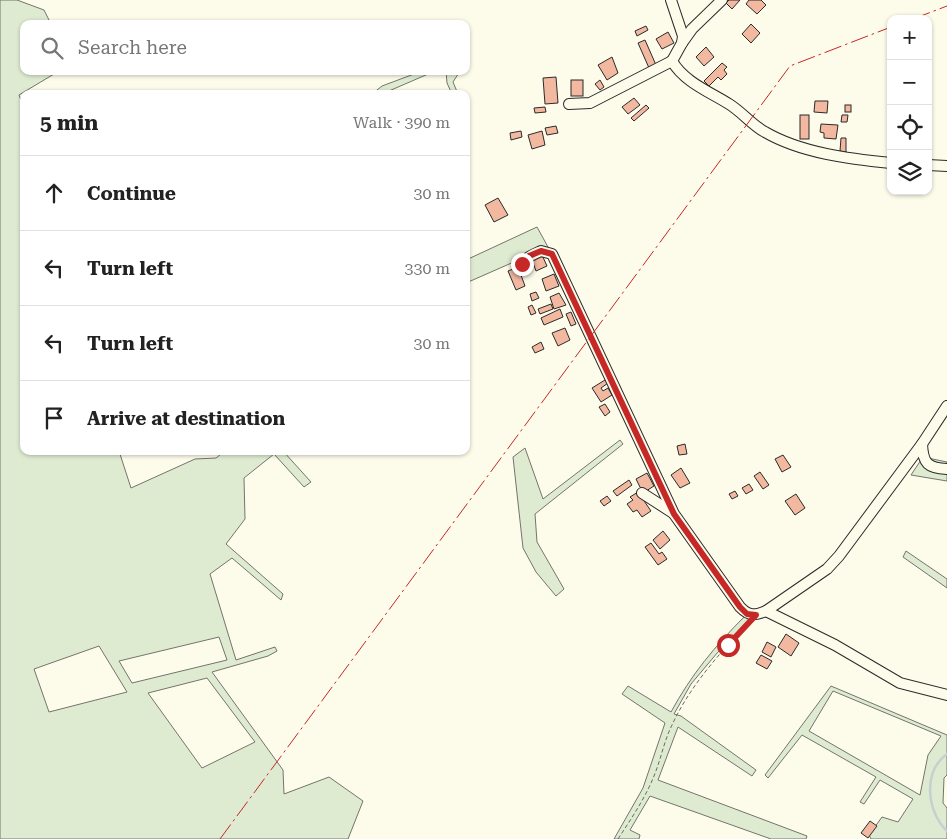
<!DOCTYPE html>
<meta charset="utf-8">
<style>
body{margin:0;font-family:"Roboto Serif",serif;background:#f6f6f6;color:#222}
.controls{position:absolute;right:15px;top:15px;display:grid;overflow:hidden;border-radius:10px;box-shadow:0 1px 4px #0004}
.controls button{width:45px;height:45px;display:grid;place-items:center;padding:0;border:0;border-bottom:1px solid #e0e0e0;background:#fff;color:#222;font:25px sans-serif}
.stop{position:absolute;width:15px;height:15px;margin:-11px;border:4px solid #c62828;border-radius:50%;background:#fff}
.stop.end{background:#c62828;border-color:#fff;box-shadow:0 1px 5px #0008}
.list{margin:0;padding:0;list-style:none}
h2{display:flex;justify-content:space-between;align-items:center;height:65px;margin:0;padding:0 20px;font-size:21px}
h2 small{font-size:16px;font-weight:400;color:#767676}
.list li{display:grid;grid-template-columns:32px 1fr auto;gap:15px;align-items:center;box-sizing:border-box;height:75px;padding:0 20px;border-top:1px solid #e0e0e0}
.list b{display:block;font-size:19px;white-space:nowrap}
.list em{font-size:16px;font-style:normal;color:#767676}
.icon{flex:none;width:28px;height:28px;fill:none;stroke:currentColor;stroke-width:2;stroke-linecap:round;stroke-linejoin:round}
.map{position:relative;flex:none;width:947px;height:839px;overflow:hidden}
.search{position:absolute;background:#fff;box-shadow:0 1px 4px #0004;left:20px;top:20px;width:450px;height:55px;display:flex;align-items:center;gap:12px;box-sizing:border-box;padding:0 18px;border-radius:10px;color:#767676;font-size:19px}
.panel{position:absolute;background:#fff;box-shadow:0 1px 4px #0004;left:20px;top:90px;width:450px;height:365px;border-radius:10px}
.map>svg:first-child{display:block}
</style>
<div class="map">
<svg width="947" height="839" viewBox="0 0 947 839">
<rect width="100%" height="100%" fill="#fdfbea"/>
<g fill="#deebd1" stroke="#74746e" fill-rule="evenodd">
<path d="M0,0H17L44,10L51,24H24V71H59L19,95L24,108V451H119L131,488L195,459L216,458L225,451H283L311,482L304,487L274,454L244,478L245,519L226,544L283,594L281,600L232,558L210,574L236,660L275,647L277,651L268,656L212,672L283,770L284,794L329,777L363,801L348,839H0ZM219,637L227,660L132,683L119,661ZM99,646L127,692L49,712L34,669ZM207,678L255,742L202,768L148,693Z"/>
<polygon points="422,71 435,71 382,94 372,94 382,86"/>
<polygon points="446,71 460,71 453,82 458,94 452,94 447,83"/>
<polygon points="537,227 548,247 466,283 466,260"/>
<polygon points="620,440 623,444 535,514 537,542 564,589 556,596 536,572 523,548 513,457 525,448 543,499"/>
<polygon points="923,457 947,462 947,481 911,475"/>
<polygon points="906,551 947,579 947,588 903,557"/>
<path d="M745,616L750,621L718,652L691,684L674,714L681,716L756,770L752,776L678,727L658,780L807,836L806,839H771L650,796L630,830L640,835L639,839H614L643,788L665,723L622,694L628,686L671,712C691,675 715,646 745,616Z"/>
<path d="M831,686L947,735V775L944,778L943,803L947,808V839H871L869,835L882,817L898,822L913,799L880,780L864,804L860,802L876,777L802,735L768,778L765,775ZM833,691L941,736L928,755L920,795L809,731Z"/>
</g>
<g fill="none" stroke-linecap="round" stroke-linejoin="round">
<path stroke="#c7d0d0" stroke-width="2.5" d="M947,754C922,772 927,812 947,831"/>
</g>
<g fill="#f2b8a0" stroke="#2b2b2b">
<polygon points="729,0 740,0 732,9 726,3"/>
<polygon points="749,0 761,0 766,5 757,14 746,4"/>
<polygon points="751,24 760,33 751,43 742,34"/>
<polygon points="646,26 648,30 637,36 635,31"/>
<polygon points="668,32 674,43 662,49 656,39"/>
<polygon points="645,40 656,65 649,68 638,43"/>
<polygon points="706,47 714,57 704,66 696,57"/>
<polygon points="612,57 618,73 607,80 598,65"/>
<polygon points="722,63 727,67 724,70 727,74 721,80 718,77 709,86 704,81"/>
<polygon points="556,77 558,103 545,104 543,78"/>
<rect x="571" y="80" width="12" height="16"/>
<polygon points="600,80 604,87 600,90 595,84"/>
<polygon points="634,98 640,105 628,114 622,107"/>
<polygon points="815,101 828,101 827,113 814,112"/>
<polygon points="646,105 649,108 634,121 631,118"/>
<rect x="845" y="105" width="6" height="7"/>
<polygon points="545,107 546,112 535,113 534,108"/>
<rect x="800" y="115" width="9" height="24"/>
<polygon points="842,115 848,115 847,122 841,122"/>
<polygon points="821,124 838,125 836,139 824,138 824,133 820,132"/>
<polygon points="556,126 558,133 547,135 545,128"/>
<polygon points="521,131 522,137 511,140 510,133"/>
<polygon points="542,131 545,145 532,149 528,135"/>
<polygon points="841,138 846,138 846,152 840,151"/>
<polygon points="498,198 508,215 494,222 485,205"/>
<polygon points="542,255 547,266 536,271 532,260"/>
<polygon points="518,267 525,286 516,290 508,271"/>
<polygon points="554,274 559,286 546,291 542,279"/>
<polygon points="536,292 539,298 532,301 530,294"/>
<polygon points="559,293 566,305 554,309 550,297"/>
<polygon points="551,304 553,309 540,314 538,309"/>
<polygon points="532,305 536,313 531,315 528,307"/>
<polygon points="560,309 563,317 544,325 541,318"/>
<polygon points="571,312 576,324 571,326 566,314"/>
<polygon points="565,328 570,340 558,346 552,333"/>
<polygon points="541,342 544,349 535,353 532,347"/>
<polygon points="605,380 608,383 601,388 603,391 608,388 612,395 601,402 592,388"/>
<polygon points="605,404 610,412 605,416 599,407"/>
<polygon points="685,444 687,454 679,455 677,446"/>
<polygon points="783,455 791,467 782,472 775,459"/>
<polygon points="681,468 690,483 680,488 671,475"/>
<polygon points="760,472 769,485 763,489 754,476"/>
<polygon points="647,473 654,486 643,493 636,479"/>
<polygon points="629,480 632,485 617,496 613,491"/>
<polygon points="749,484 753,490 746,494 742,488"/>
<polygon points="735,491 738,496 732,499 729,494"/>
<polygon points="638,492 651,511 642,517 637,510 633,512 627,504 633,500 630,497"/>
<polygon points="796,494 805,508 795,515 785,501"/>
<polygon points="607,496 611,501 604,506 600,501"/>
<polygon points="663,531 670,540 660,549 653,540"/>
<polygon points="651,543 659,554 662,552 667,559 658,565 645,547"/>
<polygon points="786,634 799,643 791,656 778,647"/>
<polygon points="767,642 776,647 771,657 762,652"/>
<polygon points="761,655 772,661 767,669 756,663"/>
<polygon points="870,821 877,826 868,838 861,833"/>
</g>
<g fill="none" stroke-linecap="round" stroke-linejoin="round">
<defs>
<g id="minor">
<path d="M671,0L683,36L682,43L672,61C684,82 710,92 729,104C742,112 752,125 765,132C801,153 850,159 891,163"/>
<polyline points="682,43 692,29 722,0"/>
<polyline points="569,104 590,103 672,61"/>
<polyline points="928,165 947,166"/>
<path d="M522,269C523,258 532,255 541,251L552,254L674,514L740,607C749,616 754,616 766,611L827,569L839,556L922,444L947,406"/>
<path d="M922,444C923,464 928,468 947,469"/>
<polyline points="642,493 673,513"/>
<polyline points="766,611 835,645 900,683 947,695"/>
</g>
</defs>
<use href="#minor" stroke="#2b2b2b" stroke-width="12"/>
<path stroke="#6a6964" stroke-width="1" stroke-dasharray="4 2.5" stroke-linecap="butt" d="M618,839C633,816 648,794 657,768C662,754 665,739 672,725C690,686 719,654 748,623"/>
<use href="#minor" stroke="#fdfbea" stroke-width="10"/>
<g stroke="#c62828" stroke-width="1" stroke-dasharray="18 4 2.5 4" stroke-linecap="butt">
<polyline points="913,19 947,6"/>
<polyline points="220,839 790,66 891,27"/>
</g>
</g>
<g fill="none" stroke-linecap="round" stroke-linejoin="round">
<polyline stroke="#c62828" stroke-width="6" points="522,264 529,256 541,251 552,254 674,514 740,607 747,614 756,615 728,645"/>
</g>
</svg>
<div class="controls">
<button>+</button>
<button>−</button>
<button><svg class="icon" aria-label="locate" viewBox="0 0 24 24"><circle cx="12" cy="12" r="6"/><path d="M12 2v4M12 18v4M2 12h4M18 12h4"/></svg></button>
<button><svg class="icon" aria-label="layers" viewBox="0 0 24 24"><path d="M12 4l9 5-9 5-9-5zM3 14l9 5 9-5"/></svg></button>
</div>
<div class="stop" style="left:728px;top:645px"></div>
<div class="stop end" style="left:522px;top:264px"></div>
<div class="search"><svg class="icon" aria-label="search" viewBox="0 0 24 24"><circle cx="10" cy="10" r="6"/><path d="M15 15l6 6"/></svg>Search here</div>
<section class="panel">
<h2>5 min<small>Walk · 390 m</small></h2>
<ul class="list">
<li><svg class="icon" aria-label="ahead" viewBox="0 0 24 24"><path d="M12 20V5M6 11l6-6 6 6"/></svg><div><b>Continue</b></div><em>30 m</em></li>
<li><svg class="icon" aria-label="left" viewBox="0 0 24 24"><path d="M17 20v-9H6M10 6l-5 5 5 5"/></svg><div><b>Turn left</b></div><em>330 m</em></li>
<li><svg class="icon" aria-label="left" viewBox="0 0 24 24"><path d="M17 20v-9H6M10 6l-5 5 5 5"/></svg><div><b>Turn left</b></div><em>30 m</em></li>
<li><svg class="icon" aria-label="arrive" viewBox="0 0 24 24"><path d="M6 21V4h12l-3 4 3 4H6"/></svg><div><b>Arrive at destination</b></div></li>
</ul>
</section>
</div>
